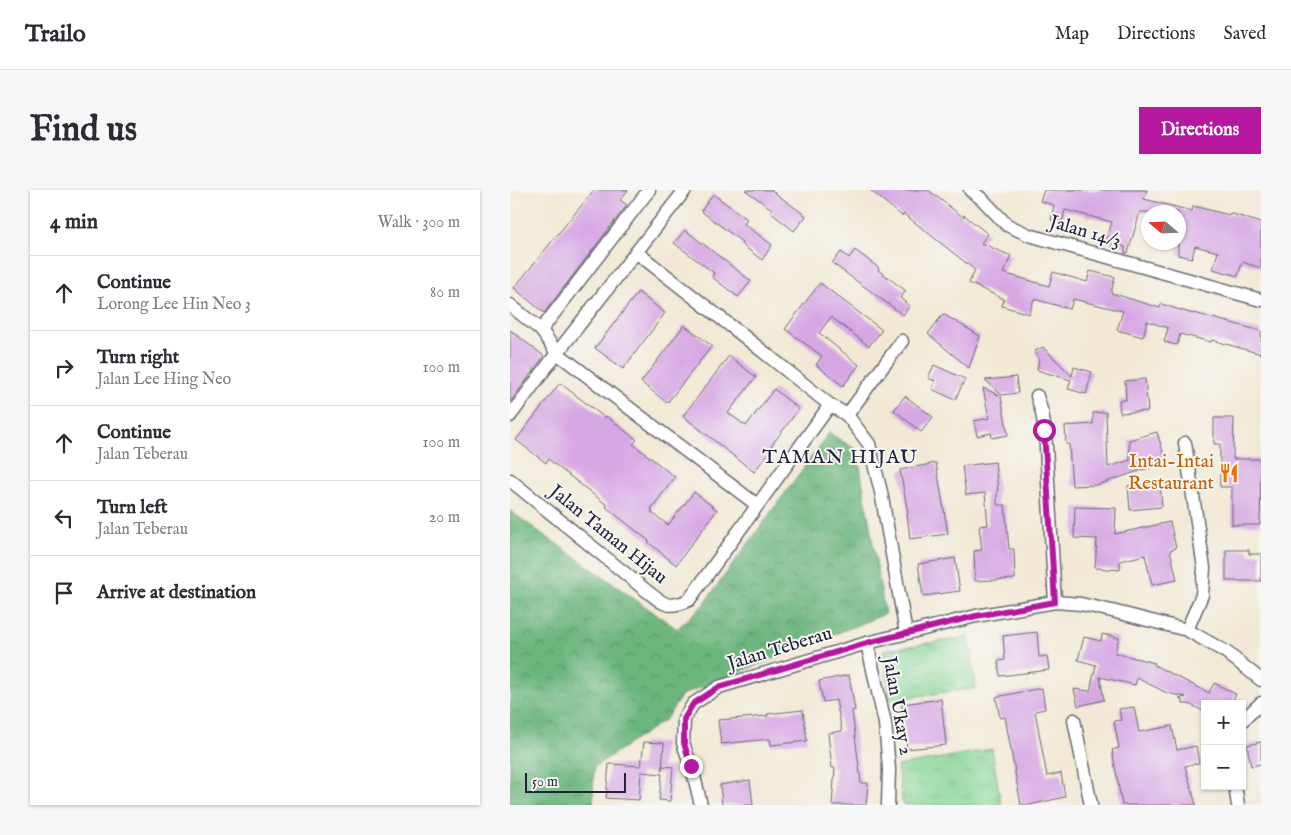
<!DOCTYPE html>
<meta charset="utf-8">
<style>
body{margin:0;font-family:"IM FELL English",serif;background:#f7f7f7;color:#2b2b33}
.controls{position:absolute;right:15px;bottom:15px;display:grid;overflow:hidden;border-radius:0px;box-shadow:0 1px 4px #0004}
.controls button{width:45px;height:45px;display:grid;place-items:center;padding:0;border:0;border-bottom:1px solid #e1e1e2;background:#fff;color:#2b2b33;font:25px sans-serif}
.compass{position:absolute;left:631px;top:15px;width:45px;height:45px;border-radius:50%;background:#fff;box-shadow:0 1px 4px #0004;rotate:289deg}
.scale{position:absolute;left:15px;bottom:12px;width:101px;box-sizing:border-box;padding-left:5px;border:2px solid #22223b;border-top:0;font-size:14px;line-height:18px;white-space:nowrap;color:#22223b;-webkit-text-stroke:4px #f6f6f2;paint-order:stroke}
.stop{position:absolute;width:15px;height:15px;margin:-11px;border:4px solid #b5179e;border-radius:50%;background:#fff}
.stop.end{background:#b5179e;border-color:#fff;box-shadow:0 1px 5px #0008}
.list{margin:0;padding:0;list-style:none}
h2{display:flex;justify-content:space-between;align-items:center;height:65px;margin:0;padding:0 20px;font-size:21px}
h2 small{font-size:16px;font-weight:400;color:#7c7c81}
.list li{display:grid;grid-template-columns:32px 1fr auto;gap:15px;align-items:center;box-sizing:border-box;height:75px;padding:0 20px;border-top:1px solid #e1e1e2}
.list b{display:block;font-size:19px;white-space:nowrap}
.list p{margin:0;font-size:16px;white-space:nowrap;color:#7c7c81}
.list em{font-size:16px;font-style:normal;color:#7c7c81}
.icon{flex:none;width:28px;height:28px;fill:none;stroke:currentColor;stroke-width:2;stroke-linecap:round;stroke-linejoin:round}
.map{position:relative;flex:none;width:751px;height:615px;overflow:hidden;border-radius:0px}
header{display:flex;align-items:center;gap:30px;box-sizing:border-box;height:70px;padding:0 25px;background:#fff;border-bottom:1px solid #e1e1e2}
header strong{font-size:24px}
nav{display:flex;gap:28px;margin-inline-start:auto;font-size:18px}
.intro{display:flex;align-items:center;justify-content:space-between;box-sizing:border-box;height:120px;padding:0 30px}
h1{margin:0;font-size:35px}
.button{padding:12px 22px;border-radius:0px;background:#b5179e;color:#fff;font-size:18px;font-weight:700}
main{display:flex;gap:30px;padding:0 30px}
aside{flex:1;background:#fff;border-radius:0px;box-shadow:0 1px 4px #0004}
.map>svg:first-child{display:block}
</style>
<header>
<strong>Trailo</strong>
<nav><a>Map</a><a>Directions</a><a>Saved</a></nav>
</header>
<div class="intro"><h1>Find us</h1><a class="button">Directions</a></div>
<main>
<aside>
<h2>4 min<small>Walk · 300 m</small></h2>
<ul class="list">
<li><svg class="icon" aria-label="ahead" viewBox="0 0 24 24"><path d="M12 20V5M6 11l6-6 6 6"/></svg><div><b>Continue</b><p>Lorong Lee Hin Neo 3</p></div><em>80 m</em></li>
<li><svg class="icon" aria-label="right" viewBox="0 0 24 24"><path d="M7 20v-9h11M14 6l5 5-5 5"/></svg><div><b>Turn right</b><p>Jalan Lee Hing Neo</p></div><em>100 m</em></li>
<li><svg class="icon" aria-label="ahead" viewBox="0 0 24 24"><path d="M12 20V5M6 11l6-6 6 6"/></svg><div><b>Continue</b><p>Jalan Teberau</p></div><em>100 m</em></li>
<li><svg class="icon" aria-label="left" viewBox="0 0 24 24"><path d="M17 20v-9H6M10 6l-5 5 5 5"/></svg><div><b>Turn left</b><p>Jalan Teberau</p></div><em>20 m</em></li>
<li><svg class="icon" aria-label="arrive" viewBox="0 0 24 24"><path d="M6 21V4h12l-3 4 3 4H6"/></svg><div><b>Arrive at destination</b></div></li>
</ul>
</aside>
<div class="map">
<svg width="751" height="615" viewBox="0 0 751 615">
<defs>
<pattern id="grass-tufts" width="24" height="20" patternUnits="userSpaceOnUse" patternTransform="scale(1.25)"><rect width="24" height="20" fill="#85d494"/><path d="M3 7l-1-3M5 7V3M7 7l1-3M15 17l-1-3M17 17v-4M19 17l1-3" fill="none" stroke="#73b680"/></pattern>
<pattern id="forest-crowns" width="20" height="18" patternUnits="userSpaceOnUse" patternTransform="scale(1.25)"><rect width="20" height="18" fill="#6cb67e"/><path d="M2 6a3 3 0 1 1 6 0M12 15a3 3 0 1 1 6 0" fill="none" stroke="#589468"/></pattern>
</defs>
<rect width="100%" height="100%" fill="#f6f6f2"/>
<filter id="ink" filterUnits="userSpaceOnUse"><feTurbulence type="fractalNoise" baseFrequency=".02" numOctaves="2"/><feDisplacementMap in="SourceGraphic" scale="10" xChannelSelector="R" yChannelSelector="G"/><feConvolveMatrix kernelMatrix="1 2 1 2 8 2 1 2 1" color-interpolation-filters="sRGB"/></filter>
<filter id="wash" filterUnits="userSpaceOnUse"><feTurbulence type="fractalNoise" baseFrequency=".0096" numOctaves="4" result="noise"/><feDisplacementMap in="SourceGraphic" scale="20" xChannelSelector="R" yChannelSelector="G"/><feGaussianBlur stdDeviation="1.12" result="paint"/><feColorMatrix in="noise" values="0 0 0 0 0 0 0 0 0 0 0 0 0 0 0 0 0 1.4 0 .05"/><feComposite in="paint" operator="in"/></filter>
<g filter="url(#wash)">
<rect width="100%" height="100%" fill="#f1e9d5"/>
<g fill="url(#grass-tufts)" stroke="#547b68">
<polygon points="459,447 466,498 380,510 373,460"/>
<polygon points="482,559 491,615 393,615 387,576"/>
</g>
<polygon fill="url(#forest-crowns)" stroke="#476c5c" points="319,243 347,260 375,424 172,505 156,529 84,577 83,615 0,615 0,321 167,439 193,415"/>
<g id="blocks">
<g fill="#d7a7e4">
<polygon points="84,0 118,0 110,10 117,15 34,123 4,98"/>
<polygon points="235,0 261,0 296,26 284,41 260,22 262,19"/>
<polygon points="360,0 418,0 453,27 454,25 478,44 471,53 501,66 493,83 539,96 543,82 577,92 580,81 605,87 601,103 650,118 651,114 683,124 684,123 751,141 751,164 702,150 701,152 670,144 667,155 654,152 658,138 637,131 633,147 607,140 613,121 563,109 560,119 524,109 519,124 492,116 494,109 459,93 465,80 394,24 392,26"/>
<polygon points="534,0 637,0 634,9 682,21 683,16 719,25 720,23 751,33 751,78 732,72 728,86 703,79 708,62 685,56 682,68 668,65 668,22 630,22 618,63 615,63 615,57 596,51 602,32 555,20 552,32 541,30 544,15 530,11"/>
<polygon points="203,4 237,29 234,34 262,55 252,70 231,54 232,52 191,21"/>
<polygon points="175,40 241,91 228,107 202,87 204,83 164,53"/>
<polygon points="345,60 369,78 368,80 396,101 390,108 400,116 393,125 322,73 331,62 339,68"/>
<polygon points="310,93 372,140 359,156 321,127 309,143 349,175 333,196 306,175 312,166 275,139"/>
<polygon points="128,102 155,123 113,179 85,158"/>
<polygon points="433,124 470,146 459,178 418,144"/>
<polygon points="174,135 202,156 157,213 131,192"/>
<polygon points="0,140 34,166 0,212"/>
<polygon points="533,157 562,186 564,177 582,182 576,204 558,199 561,190 527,180 529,170 525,161"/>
<polygon points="219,166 246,187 218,223 236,236 264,199 289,219 261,256 263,257 244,282 173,226"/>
<polygon points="424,175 455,189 445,210 422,199 425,191 418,188"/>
<polygon points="506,187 508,203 492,205 475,190"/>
<polygon points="635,189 638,221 610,223 609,210 616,210 615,191"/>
<polygon points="50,193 95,228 96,226 127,250 123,254 165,287 141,319 143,320 141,322 158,335 184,302 207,320 166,375 138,352 139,351 96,317 97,315 38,269 36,273 6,250"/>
<polygon points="473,198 491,206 498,245 482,248 481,243 467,246 464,231 479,228"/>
<polygon points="395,206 423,227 411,242 384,220"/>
<polygon points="596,222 598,277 620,270 619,250 647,242 656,272 587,295 562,296 559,254 556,254 555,236 583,234 583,223"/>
<polygon points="704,228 724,228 723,269 751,269 750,335 722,335 722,297 710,297 710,254 704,254"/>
<polygon points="485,272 488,300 487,300 487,315 495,315 499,359 504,359 505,389 465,391 464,361 472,360 469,336 478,335 475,303 456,305 452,276"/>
<polygon points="426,273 438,344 400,349 397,323 398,323 390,280"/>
<polygon points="650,293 652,317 620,320 618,296"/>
<polygon points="565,317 606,318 605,344 660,332 666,358 660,360 667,390 642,395 635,365 610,371 610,380 585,378 587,349 564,348"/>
<polygon points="716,360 739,360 739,364 751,364 751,391 716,391"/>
<polygon points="445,368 450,401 413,406 408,374"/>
<polygon points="527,442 529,467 537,466 539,480 490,486 488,471 495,470 493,446"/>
<polygon points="592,444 609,448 605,463 645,473 644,475 699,503 704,493 726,504 721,514 695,514 695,522 679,514 673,514 673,511 669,509 676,507 657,503 627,488 625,495 590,487 594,510 568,516 564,499 580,501 586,475 568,470 574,447 591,451"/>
<polygon points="339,485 345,520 342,521 351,593 358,593 356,615 322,615 325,578 322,578 318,543 332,541 326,510 313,512 309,491"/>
<polygon points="532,498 535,519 525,521 537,586 551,583 555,607 519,615 511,615 495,527 490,528 486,507"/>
<polygon points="431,509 436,555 397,559 392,514"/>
<polygon points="624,517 629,542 662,536 667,560 686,556 689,573 675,576 686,615 612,615 602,560 609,558 604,531 611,530 609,519"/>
<polygon points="293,520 297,551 261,555 260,549 211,554 208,530 258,526 257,524"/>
<polygon points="134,552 154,553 152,580 152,576 163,577 160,611 149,610 152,584 131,582 129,610 96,608 99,574 131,576"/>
<polygon points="751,552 751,574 741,576 737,555"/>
<polygon points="240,590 243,615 212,615 210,595"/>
</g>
</g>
</g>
<g filter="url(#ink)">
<use href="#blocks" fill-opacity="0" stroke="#6a6871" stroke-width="1"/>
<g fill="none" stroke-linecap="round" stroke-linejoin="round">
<defs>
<g id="minor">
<polyline points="460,0 472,9 497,35 519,45 751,110"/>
<polyline points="126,62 231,144 320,215 337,225 359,254 371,302 396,443"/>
<polyline points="0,115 31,140 47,163 247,315"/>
<polyline points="31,140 139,0"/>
<polyline points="527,206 532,223 535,240 545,412"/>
<polyline points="337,225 392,151"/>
<polyline points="0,226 47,163 175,0"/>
<polyline points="675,253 694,378 692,405 677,440"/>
<path d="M0,290L138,402C155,415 158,419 179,410L320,215"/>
<polyline points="357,453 375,533 379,579 378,615"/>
<polyline points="564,530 581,615"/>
<polyline points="732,531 751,513"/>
<polyline points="725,596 728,615"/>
<polyline points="191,615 183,582 173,553 174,529 183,514 209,497 357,453 466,426 545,412 571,414 602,421 677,440 716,462 751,490"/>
</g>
</defs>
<use href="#minor" stroke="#6a6871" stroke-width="15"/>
<use href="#minor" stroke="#fff" stroke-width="12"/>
</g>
</g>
<g fill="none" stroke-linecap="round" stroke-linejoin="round" filter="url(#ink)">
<polyline stroke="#b5179e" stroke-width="6" points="181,576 174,553 174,529 183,514 209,497 357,453 466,426 545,412 534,240"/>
</g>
<defs>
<symbol id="restaurant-bare" viewBox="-9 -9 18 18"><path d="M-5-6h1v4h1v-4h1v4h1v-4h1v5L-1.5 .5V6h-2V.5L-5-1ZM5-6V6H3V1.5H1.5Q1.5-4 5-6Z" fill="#e8710a" stroke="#f6f6f2" stroke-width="2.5" paint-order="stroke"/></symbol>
</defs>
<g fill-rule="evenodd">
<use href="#restaurant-bare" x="705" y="269" width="28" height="28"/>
</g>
<g text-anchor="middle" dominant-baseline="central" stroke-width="4" stroke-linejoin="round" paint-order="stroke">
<g font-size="19" fill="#22223b" stroke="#f6f6f2">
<text transform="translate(575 42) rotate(16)">Jalan 14/3</text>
<text transform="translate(98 345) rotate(39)">Jalan Taman Hijau</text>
<text transform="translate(270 459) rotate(-17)">Jalan Teberau</text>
<text transform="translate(387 516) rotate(80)">Jalan Ukay 2</text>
</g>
<g font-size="19" fill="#c56008" stroke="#f6f6f2" text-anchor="end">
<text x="704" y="272">Intai-Intai<tspan x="704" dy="22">Restaurant</tspan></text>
</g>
<g font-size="20" letter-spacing="1" fill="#22223b" stroke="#f6f6f2">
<text x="330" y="267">TAMAN HIJAU</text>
</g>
</g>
</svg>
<div class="controls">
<button>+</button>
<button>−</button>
</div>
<svg class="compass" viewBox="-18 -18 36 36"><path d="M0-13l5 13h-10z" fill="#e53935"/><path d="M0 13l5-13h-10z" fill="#7c7c81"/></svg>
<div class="scale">50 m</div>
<div class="stop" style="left:534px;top:240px"></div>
<div class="stop end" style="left:181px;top:576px"></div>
</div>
</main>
